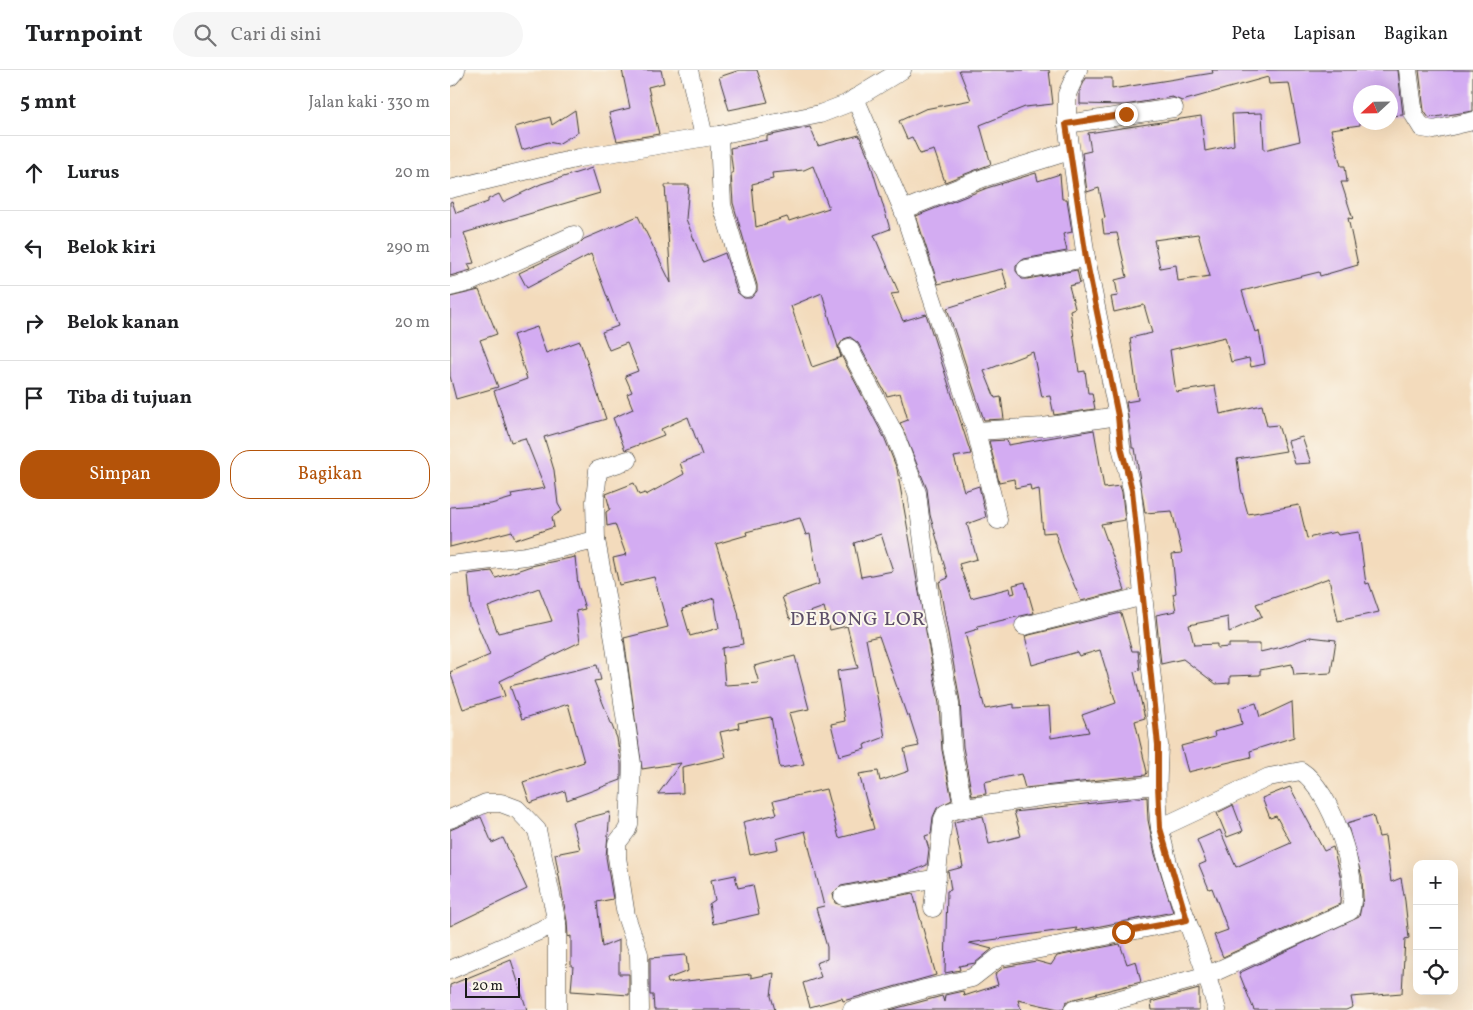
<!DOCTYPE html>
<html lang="id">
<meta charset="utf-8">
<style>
body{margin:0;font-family:Vollkorn,serif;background:#f6f6f6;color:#202124}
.controls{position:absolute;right:15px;bottom:15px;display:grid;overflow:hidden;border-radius:10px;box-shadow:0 5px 20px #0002}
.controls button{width:45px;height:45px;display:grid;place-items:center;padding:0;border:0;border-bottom:1px solid #e0e0e0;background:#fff;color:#202124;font:25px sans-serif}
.compass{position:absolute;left:903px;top:15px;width:45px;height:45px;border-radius:50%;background:#fff;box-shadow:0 5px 20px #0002;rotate:248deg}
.scale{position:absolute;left:15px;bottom:12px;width:55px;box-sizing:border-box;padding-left:5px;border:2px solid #1c1c1c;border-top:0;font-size:14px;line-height:18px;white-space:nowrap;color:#1c1c1c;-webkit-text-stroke:4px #fbf7ec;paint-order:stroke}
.stop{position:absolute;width:15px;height:15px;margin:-11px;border:4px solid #b45309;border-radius:50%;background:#fff}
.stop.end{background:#b45309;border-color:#fff;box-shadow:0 1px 5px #0008}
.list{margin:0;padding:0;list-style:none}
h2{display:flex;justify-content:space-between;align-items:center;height:65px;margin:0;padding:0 20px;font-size:21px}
h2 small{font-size:16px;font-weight:400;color:#757577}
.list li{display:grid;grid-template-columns:32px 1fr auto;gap:15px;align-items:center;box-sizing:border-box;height:75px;padding:0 20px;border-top:1px solid #e0e0e0}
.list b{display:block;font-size:19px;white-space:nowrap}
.list em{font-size:16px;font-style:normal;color:#757577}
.actions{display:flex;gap:10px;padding:15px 20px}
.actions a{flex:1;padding:11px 0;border:1px solid #b45309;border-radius:20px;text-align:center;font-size:18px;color:#b45309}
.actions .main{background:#b45309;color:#fff}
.icon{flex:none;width:28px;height:28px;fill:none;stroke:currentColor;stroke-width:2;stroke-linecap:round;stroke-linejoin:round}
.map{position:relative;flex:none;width:1023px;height:940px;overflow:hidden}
header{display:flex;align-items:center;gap:30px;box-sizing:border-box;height:70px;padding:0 25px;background:#fff;border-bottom:1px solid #e0e0e0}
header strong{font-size:24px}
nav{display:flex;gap:28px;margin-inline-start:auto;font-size:18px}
.search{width:350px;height:45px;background:#f6f6f6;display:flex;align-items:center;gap:12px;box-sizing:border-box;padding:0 18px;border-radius:28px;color:#757577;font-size:19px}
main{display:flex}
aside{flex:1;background:#fff}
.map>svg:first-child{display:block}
</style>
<header>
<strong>Turnpoint</strong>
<div class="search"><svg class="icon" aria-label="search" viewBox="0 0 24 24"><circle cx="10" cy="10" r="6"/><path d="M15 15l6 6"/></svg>Cari di sini</div>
<nav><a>Peta</a><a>Lapisan</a><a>Bagikan</a></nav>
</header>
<main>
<aside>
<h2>5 mnt<small>Jalan kaki · 330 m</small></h2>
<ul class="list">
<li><svg class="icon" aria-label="ahead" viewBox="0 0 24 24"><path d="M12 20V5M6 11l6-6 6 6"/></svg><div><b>Lurus</b></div><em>20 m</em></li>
<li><svg class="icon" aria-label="left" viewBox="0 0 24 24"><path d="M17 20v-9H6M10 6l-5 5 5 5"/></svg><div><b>Belok kiri</b></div><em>290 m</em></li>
<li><svg class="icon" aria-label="right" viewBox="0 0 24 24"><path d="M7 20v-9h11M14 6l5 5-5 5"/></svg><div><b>Belok kanan</b></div><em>20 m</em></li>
<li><svg class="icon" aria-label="arrive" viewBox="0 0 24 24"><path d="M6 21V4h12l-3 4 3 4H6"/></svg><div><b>Tiba di tujuan</b></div></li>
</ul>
<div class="actions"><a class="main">Simpan</a><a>Bagikan</a></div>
</aside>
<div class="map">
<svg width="1023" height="940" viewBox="0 0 1023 940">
<rect width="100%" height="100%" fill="#fbf7ec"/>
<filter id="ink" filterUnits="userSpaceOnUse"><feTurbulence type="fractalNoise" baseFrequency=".02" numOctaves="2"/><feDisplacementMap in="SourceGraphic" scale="10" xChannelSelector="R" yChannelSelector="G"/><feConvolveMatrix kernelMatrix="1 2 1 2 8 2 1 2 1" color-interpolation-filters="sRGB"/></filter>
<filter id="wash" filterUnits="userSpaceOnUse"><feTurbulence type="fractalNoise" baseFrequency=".0096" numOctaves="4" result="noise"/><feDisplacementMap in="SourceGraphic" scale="20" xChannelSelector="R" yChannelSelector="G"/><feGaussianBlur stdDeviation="1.12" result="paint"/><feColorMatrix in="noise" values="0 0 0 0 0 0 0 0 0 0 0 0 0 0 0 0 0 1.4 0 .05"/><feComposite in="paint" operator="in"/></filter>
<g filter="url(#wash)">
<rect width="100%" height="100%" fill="#f3dbbc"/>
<g id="blocks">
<g fill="#d3acf2" fill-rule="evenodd">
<polygon points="172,0 211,0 214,13 198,17 209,64 167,71 159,43 180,38"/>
<polygon points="290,0 307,0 318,32 279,40 269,7"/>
<polygon points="509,0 599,0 603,34 575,37 530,55 541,94 495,112 484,80 470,84 462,67 457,69 449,51 475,39 521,30"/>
<path d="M762,0H948L953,45L940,46V22H910V55L881,59L891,96H895L897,112H891L903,149L898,148L908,195L870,206L869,202L792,221L805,262L809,261L815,294L801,297L799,288L781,292L775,267L720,280L726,322L765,316L770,344L812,335L817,356L828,355L836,381L787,389L791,419L798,444L849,435L857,468L886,462L888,465L909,462L916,514L919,513L929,542L888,551L879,508L806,534L812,547L779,562L778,547L739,555L744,575L767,574V578L779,577V574H810V582L832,577L860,567L886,570L881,603L844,605L842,594L810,600V605L780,606V613L766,614L733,589L711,594L706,545L726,541L723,524L726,523L722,484L732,483L722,441L695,443L685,378H682V375L676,332L688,330L680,268L702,263L694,235L664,242L661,227L668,226L665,210L677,207L667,163L654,164L652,149L655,148L649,118L637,122L632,83L641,81L638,63L751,46L755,81L784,75L782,44L812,43L814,80L850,71L839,13L819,14L818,7L732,31L722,27L675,35L630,34V20L636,8H662V19L763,3ZM748,164L760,206L728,211L726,195L710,198L704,170Z"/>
<polygon points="969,0 1023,0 1023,41 979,48 974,41"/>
<polygon points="125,40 128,62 108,74 98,72 72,80 65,57 100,47 102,55"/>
<path d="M360,57L368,76L409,65L419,88L440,159L424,165L449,223L441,224L453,251L476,244L521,384L504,387L514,421L529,416L536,447L517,454L527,489L509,494L521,528L560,518L561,524L565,523L563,515L575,512L584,543L527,556L528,559L515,563L535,639L564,634V638L599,636L601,668L639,662L632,645L666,633L650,580L629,586L627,582L582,595L575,566L671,543L682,581H688L690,600L684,602L695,648L685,651L697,702L696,705L575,718L571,704L534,712L536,724L522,726L513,677L510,631L489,512L498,508L480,445L477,419L450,353L458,350L450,323L437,326L408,273L400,267L394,269L388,277L390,283L435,369L447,399L489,634L492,680L502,730L487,738L483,747L481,764L475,766L479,779L477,795L458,803L391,816L383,823L385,833L395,836L463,823L486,905L393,931L392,928L360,937L353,913L371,907L366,893L377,889V877L366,838L374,836L355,761L326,769L328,779L300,785L293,752L327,744L323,731L376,719L389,768L424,759L409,704L428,701L430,711L459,701L454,679L469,676L459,645L457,646L429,566L416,569L435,667L414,675L415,679L389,686L381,654L395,651L387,601L408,598L397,556L380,560L374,537L340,549L332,527L369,514L360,464L356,465L350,448L296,462L297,465L266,474L288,542L293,574L272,578L275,615L309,613L304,596L345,586L359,639L339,643L354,694L330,698L321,647L288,653L289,658L270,662L276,687L232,697L233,723L208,724L231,693L192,699L174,568L218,557L204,507L169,515L163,488L176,485L165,454L157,456L156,442L160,439L156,424L184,413L189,425L195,423L196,425L234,404L230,393L252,385L238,347L211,359L214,365L175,380L163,348L183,339L177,324L182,322L175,306L188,301L177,273L159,280L152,262L168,256L141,184L77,218L69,203L128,175L134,169L188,146L221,213L215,115H239L236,149L253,192L275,183L287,222L294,228H301L307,221V215L283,133L281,103H283L280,78L317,70V66ZM363,96L379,138L339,151L337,147L306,157L302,114L323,109L322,103L354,100ZM372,223L391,287L362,297L341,236ZM431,464L443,501L411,507L404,473ZM264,528L269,558L240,566L232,539Z"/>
<polygon points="142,98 150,123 14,163 24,193 18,194 21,200 0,206 0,132 2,131 6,143 38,132 38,129 49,124 53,132 91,114"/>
<polygon points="586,103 588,111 610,104 612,129 617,129 622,162 613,164 617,181 574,189 566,195 566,201 572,209 577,209 627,200 630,213 619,216 625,238 620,240 629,302 635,301 638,323 642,323 645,339 604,345 600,326 592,327 583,282 534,301 545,328 551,327 554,349 534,350 497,238 558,219 552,199 488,214 466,146 537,118"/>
<polygon points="29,220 47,264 30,270 48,317 6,329 0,306 0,227"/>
<polygon points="87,257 96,283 130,271 156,349 94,367 104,400 108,434 112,441 102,447 104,457 65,470 62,461 0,477 0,437 41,434 62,428 61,424 95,418 75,368 61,372 44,321 77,309 63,265"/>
<polygon points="644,360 654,418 670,416 672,422 675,450 651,454 675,520 631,531 613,489 605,462 593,463 589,419 581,421 580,415 565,418 564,409 549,412 539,371 557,370 558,375"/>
<polygon points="852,367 861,393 845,394 838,371"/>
<path d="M125,487L128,515L135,539L126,541L130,572L50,611L55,626L13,639L0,602L40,585L21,539L18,504L42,501L46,508L81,496ZM89,518L102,551L48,563L38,537Z"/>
<polygon points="147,595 151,610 144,611 167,668 171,694 171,710 117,730 115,721 80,733 73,712 134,692 118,634 72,649 60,616"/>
<polygon points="842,632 844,667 800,681 801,687 738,702 731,676 765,667 764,662 792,654 789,638 806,633 810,647"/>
<polygon points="840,717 874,781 883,777 891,809 890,834 773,887 764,865 778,860 762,818 759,819 749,795 756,792 747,770 770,760 786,797 841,773 826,746 820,748 812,728"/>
<polygon points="697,727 698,750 705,784 723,842 625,861 627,858 519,873 542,879 525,893 509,896 510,900 495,903 497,821 501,820 498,801 513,797 504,752 533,746 539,774 571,766 564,742"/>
<polygon points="783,735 793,761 777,767 767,743"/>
<polygon points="160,742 156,787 163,829 147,832 152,877 169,870 169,904 179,904 179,925 121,921 123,896 121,896 121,866 118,867 117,851 105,784 130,779 122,752"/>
<polygon points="923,745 929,767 935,766 941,812 951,808 955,831 959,868 955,869 952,923 901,927 903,937 896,940 804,940 789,903 909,847 913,828 912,807 897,753"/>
<polygon points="31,747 42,773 53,768 77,819 0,856 0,760"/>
<polygon points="285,805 288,818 303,815 309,844 263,854 259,834 265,830 261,810"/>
<polygon points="670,874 677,894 686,891 691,912 620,930 616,932 613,940 568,930 571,940 440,940 492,926 494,932 495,925 513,921 514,926 548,915 545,904 554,897 586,891 601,895 607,886"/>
<polygon points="236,885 238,901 217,909 218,913 301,904 301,908 324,903 321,926 325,940 204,940 203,925 200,925 200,888"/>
<polygon points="61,890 77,940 0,940 0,915"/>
<polygon points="749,919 749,940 702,940 701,932"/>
</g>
</g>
</g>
<g filter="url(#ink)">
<use href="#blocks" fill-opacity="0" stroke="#3c3934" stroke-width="1"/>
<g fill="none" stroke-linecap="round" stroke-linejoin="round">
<defs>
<g id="street">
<polyline points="239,0 254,67"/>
<path d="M628,0L617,24V54L636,188L668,346L671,377L682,420L709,675C708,702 706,731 710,758C721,821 751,879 767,940"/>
<polyline points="958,0 964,45 972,58 984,60 1023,51"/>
<polyline points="0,7 6,0"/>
<polyline points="405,28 453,140 526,361 548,450"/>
<polyline points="617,54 724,38"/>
<polyline points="269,65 272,135 297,218"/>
<polyline points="0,119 129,88 269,65 370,44 396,34 452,0"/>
<polyline points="453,140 533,108 620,81"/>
<polyline points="576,199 636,188"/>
<polyline points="0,217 20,212 124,165"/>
<polyline points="399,278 445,365 467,423 481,537 500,633 502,678 514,738"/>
<polyline points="526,361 593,357 668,346"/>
<polyline points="146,470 145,431 148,400 178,390"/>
<polyline points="0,495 76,486 146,470 164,570 182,694 179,754 177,760 167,773 167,787 176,846 189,884 190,940"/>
<polyline points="574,556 694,526"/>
<polyline points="0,749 36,733 51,733 67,739 87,760 107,853 107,940"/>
<polyline points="393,826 487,808"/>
<polyline points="483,838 493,749 496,743 508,739 597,726 707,715"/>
<polyline points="0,900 107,853"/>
<polyline points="402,940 475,919 522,908 549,887 737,850"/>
<path d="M623,940L656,933L758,905L900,841C911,808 881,720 851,701L819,707L710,758"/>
</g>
</defs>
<use href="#street" stroke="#3c3934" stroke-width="19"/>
<use href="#street" stroke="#fff" stroke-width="18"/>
</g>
</g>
<g fill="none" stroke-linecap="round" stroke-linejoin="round" filter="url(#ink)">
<polyline stroke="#b45309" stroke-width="6" points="673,862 737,850 710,758 708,715 708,675 682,420 671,377 668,346 636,188 616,54 676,44"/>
</g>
<g text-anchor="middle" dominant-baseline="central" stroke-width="4" stroke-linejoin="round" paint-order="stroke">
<g font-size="20" letter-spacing="1" fill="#5c4e67" stroke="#fbf7ec">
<text x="408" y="550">DEBONG LOR</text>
</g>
</g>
</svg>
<div class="controls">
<button>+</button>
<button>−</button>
<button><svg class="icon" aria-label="locate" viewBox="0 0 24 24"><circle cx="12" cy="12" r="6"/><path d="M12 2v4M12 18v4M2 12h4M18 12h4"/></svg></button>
</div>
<svg class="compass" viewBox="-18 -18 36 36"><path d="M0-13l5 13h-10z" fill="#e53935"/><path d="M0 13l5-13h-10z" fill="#757577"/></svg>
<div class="scale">20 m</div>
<div class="stop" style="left:673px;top:862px"></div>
<div class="stop end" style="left:676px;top:44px"></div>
</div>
</main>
